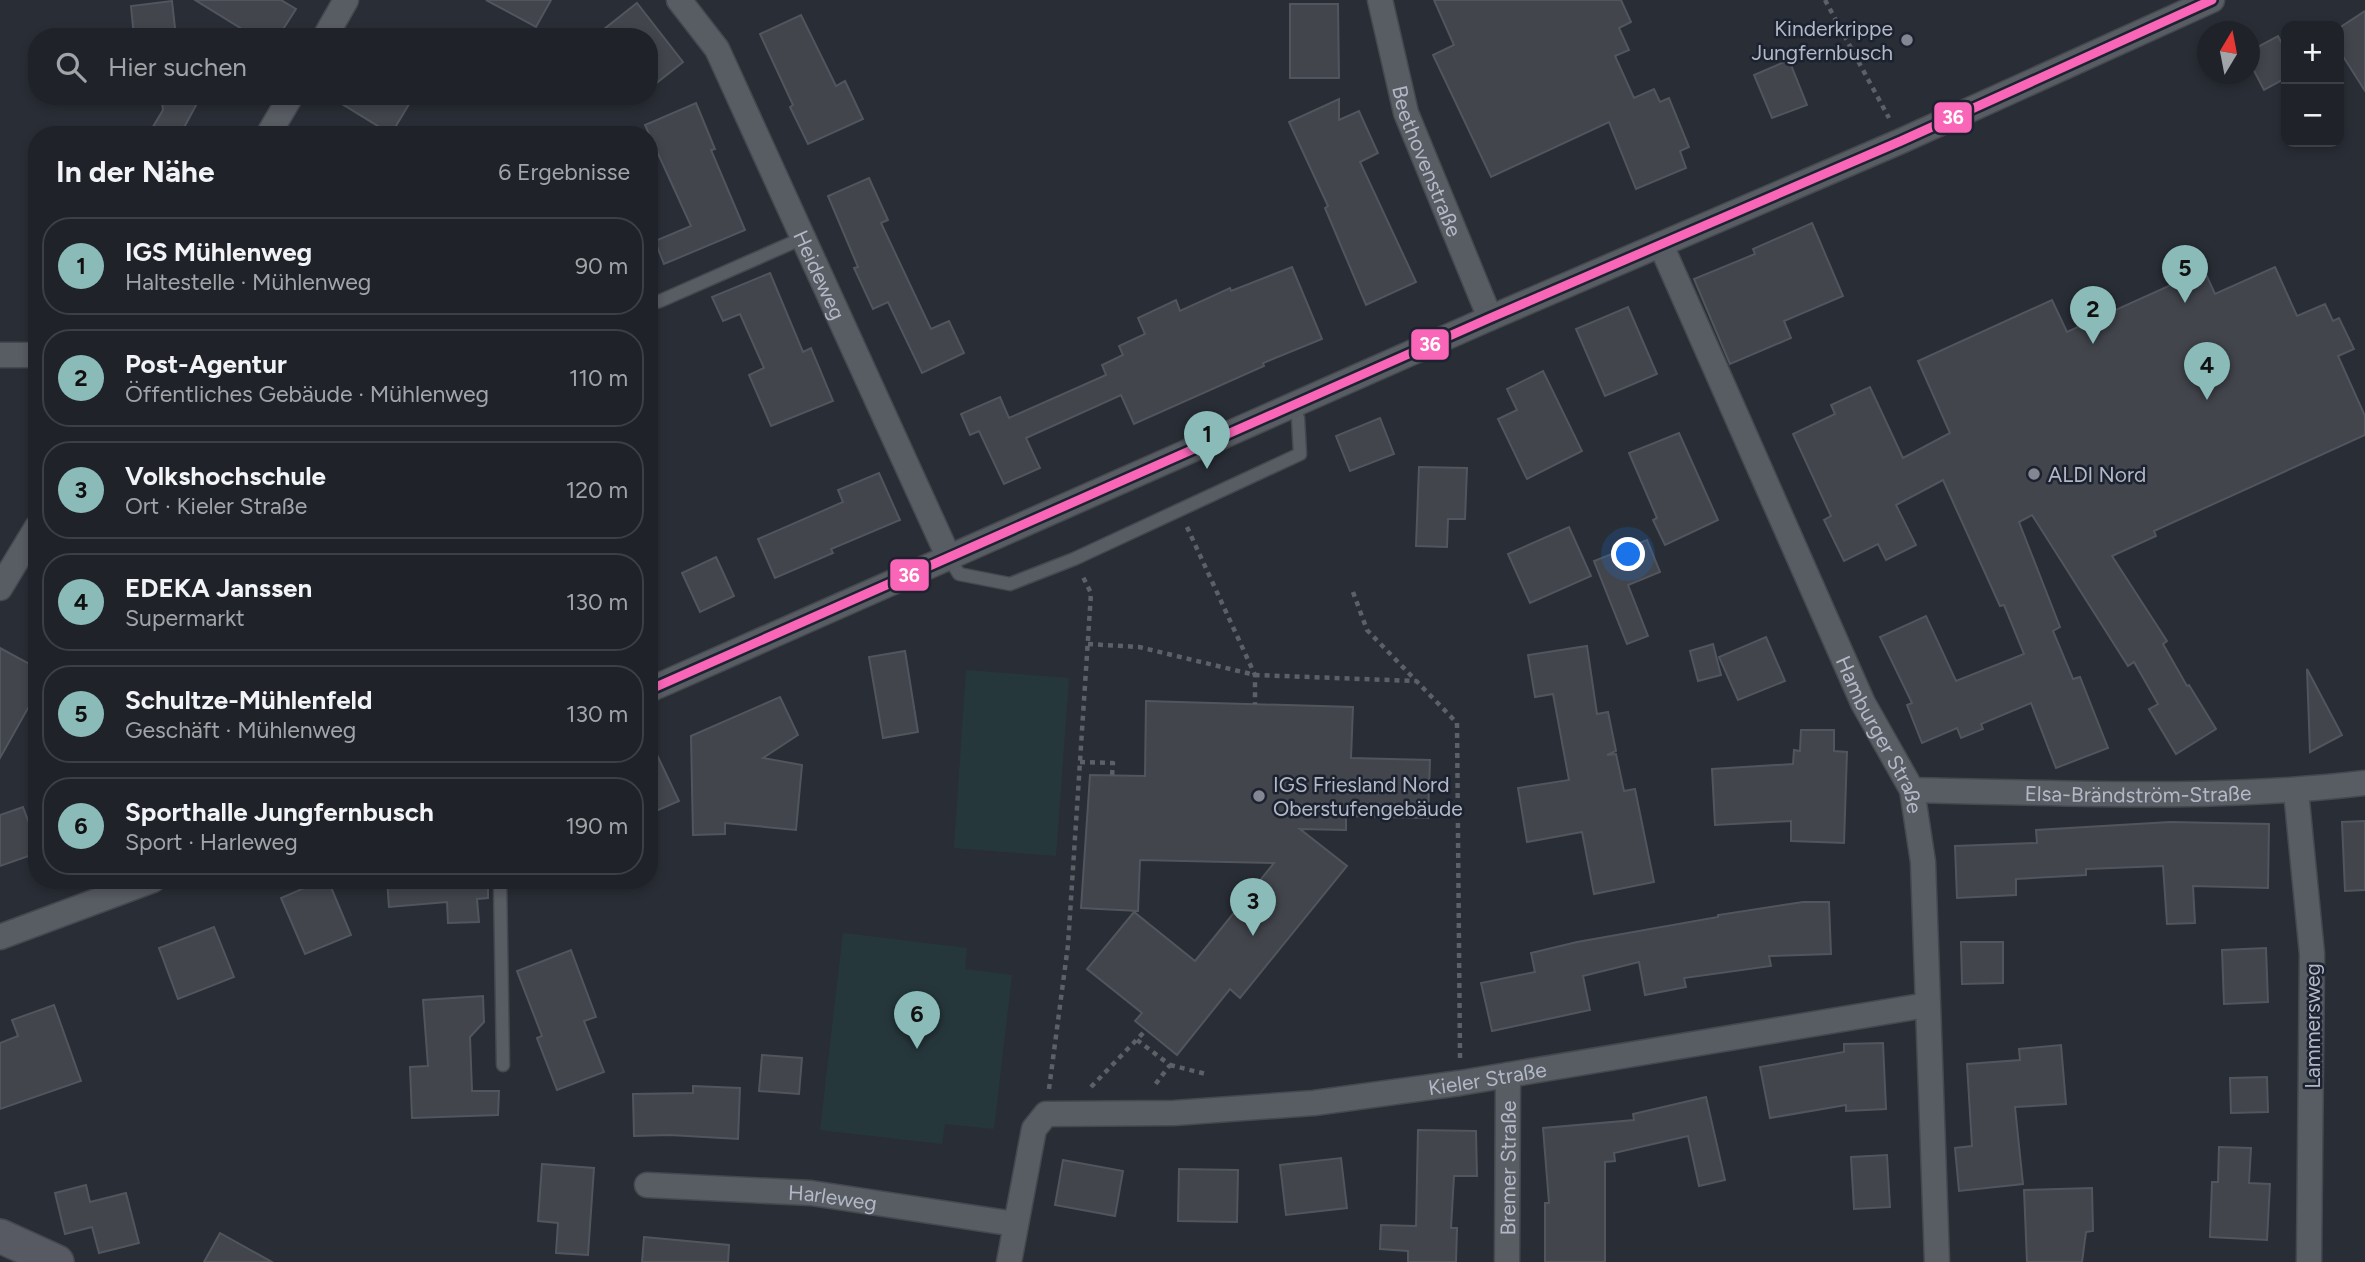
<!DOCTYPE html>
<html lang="de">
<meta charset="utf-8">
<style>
body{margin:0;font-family:Figtree,sans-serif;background:#272a30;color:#f1f3f6}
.controls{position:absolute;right:21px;top:21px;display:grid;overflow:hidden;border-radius:14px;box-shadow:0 4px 10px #0003}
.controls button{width:63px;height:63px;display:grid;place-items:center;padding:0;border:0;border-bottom:2px solid #3c3f45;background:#1f2228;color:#f1f3f6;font:35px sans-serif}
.compass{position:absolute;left:2197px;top:21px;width:63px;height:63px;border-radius:50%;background:#1f2228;box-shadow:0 4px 10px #0003;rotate:10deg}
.you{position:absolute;left:1629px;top:555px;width:24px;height:24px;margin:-18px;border:5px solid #fff;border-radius:50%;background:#1a73e8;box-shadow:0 0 0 10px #1a73e833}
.badge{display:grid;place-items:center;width:46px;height:46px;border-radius:50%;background:#8bbbb9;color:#111;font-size:23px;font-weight:700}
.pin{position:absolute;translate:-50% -58px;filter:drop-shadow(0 2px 4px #0008)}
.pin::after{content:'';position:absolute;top:37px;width:24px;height:21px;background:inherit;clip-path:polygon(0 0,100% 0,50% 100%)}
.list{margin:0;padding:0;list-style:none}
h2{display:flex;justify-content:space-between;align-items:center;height:91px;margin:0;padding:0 28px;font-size:30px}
h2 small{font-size:23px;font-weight:400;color:#a1a4a8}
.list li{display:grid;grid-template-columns:46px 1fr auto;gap:21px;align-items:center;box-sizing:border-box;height:98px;margin:0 14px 14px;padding:0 14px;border:2px solid #3c3f45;border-radius:28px}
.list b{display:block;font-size:26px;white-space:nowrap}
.list p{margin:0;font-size:23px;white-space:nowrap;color:#a1a4a8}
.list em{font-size:23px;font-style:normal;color:#a1a4a8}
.icon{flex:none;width:38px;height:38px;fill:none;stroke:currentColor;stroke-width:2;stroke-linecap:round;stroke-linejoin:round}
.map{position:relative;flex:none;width:2365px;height:1262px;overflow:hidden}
.search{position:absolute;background:#1f2228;box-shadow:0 4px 10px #0003;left:28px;top:28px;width:630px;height:77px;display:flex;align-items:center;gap:18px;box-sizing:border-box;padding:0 24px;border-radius:28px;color:#a1a4a8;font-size:26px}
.panel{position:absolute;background:#1f2228;box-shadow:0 4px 10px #0003;left:28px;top:126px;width:630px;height:763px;border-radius:28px}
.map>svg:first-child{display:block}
</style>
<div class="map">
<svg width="2365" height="1262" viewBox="0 0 2365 1262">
<rect width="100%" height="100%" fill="#292d35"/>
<g fill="#26373c">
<polygon points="966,670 1069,678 1056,856 954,848"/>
<polygon points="843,933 967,948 965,969 1012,975 994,1129 945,1124 942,1144 820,1130"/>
</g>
<g fill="#42454c" stroke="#51555d" stroke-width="2">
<polygon points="195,0 281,0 296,9 278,37 255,37"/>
<polygon points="486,0 551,0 536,27"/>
<polygon points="1434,0 1621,0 1631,22 1619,28 1629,50 1615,56 1634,98 1654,89 1660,102 1669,98 1689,147 1680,151 1686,168 1636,189 1609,122 1491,177 1433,55 1454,45"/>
<polygon points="172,1 176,37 134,37 131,6"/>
<polygon points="637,3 683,62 649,89 649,37 594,37"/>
<polygon points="1290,4 1338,4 1339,78 1290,78"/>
<polygon points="2365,11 2365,91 2339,50 2339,28"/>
<polygon points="801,15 836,86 845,81 863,119 808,144 790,107 793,105 760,34"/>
<polygon points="2278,36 2286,51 2286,78 2264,90 2250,63 2250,51"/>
<polygon points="1789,60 1807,105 1772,118 1754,75"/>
<polygon points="161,96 201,96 180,135 148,135 163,110"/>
<polygon points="329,96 414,96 391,134"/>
<polygon points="1339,99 1339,120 1359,111 1378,153 1360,162 1416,282 1366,305 1325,208 1328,206 1289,122"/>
<polygon points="696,103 715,149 711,150 745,230 664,264 655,241 691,226 645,125"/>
<polygon points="869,178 888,220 881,223 931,329 949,321 964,353 922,373 888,302 873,309 854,268 858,267 828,196"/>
<polygon points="1812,223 1843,296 1784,321 1791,338 1730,364 1694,279 1755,254 1753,249"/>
<polygon points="1292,267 1322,339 1263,363 1264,366 1134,424 1121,395 1026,438 1040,468 1004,484 979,431 970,435 961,414 1000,397 1009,418 1106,375 1102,365 1123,355 1119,346 1145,334 1138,318 1176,300 1180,311 1230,288 1231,291"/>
<polygon points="2275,267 2297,316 2325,304 2333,321 2339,318 2354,349 2338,356 2365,416 2365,435 2154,531 2156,536 2112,556 2167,641 2163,644 2187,686 2189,685 2216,729 2176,754 2149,709 2158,704 2134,662 2128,666 2032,515 2019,522 2060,627 2053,631 2073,679 2080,677 2108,748 2056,768 2031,703 1981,724 1983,729 1961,738 1957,728 1922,743 1907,705 1912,703 1880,637 1926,616 1956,681 2024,654 2004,605 2000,606 1943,480 1896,505 1916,545 1886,560 1878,544 1844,561 1824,520 1831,516 1793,434 1835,414 1831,405 1870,387 1903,458 1950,433 1918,361 2052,300 2067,332 2204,270 2215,294"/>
<polygon points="770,273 803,352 811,348 833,401 771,426 749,375 764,368 740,314 723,321 712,297"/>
<polygon points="1628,307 1657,374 1605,396 1576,329"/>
<polygon points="1543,371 1582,451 1527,479 1498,419 1517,410 1507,389"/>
<polygon points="1380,418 1394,454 1350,471 1336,436"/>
<polygon points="1679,433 1718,520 1665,545 1653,520 1657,518 1629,453"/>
<polygon points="1419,467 1467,468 1465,519 1448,519 1447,547 1416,546"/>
<polygon points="879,473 900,520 831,549 833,553 775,578 758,539 843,502 838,490"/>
<polygon points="1569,527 1591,576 1530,603 1508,554"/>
<polygon points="1647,540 1660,572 1628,585 1648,636 1627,644 1594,561"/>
<polygon points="716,557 734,596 700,612 682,573"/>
<polygon points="1766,637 1785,681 1738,700 1719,657"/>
<polygon points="1713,644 1721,675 1698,681 1690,651"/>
<polygon points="1587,646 1597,714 1608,712 1616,751 1607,755 1616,754 1624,791 1635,789 1654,882 1594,894 1582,832 1527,842 1518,788 1569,780 1553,694 1535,697 1528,655"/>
<polygon points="0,648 37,668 37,692 0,758"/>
<polygon points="905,651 918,732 883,738 869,657"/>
<polygon points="2307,669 2342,735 2310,752"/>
<polygon points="780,697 798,735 763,758 802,765 796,830 725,823 725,834 693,835 691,736"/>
<polygon points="1146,701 1353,707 1351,758 1430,760 1428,818 1346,816 1346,830 1300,829 1347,866 1240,998 1230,989 1177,1055 1135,1021 1142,1013 1087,969 1134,912 1195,961 1274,863 1140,860 1138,911 1081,908 1090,775 1145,776"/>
<polygon points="1801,730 1834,730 1834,751 1847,752 1844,843 1791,841 1791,821 1715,825 1712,769 1793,764 1794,750 1800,751"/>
<polygon points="649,738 679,801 649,814"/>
<polygon points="23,807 37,845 37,853 0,866 0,815"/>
<polygon points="2365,821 2365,890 2345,891 2342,822"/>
<polygon points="2170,822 2269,824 2268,888 2193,886 2195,923 2167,924 2163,866 2086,869 2086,875 2016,879 2016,895 1957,898 1955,846 2037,843 2036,830"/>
<polygon points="323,880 328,880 351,935 305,954 281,898"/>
<polygon points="387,880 488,880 488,898 477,899 479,922 448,923 447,902 389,907"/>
<polygon points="1803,902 1829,902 1831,954 1769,956 1771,966 1684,978 1686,987 1645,995 1639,962 1583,976 1590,1010 1492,1031 1481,983 1535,972 1531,953 1577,942 1718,917 1718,915"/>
<polygon points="214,927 234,977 178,999 159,948"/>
<polygon points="1961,942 2003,942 2003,983 1962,984"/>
<polygon points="2266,948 2268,1002 2224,1004 2222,950"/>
<polygon points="571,950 596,1017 584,1021 604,1072 557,1090 537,1038 542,1036 517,971"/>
<polygon points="483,996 484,1022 470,1037 472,1091 499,1091 498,1115 412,1118 410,1067 428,1066 423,1000"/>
<polygon points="54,1005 81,1081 0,1109 0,1043 18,1036 12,1020"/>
<polygon points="1883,1043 1886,1109 1846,1111 1846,1105 1770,1118 1760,1067 1844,1052 1844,1044"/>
<polygon points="2061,1045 2066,1104 2015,1107 2023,1184 1959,1191 1955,1148 1972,1146 1967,1064 2020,1060 2019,1049"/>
<polygon points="762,1055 802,1058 799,1094 759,1091"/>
<polygon points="2267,1077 2268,1112 2231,1113 2230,1078"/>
<polygon points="693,1086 740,1088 738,1139 670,1135 634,1136 633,1094 693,1093"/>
<polygon points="1706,1097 1725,1180 1699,1186 1688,1136 1614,1153 1615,1161 1605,1162 1605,1262 1545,1262 1545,1203 1549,1203 1543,1128 1634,1120 1633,1114"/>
<polygon points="1418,1130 1476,1131 1477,1176 1454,1176 1451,1228 1457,1228 1456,1262 1408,1262 1408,1251 1380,1249 1381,1225 1416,1226"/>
<polygon points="2219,1147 2251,1148 2249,1183 2270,1184 2267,1240 2210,1237 2212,1182 2218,1182"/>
<polygon points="1887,1155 1890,1207 1854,1209 1851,1157"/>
<polygon points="1341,1158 1347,1208 1286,1215 1280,1165"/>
<polygon points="1063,1160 1123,1171 1115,1216 1055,1205"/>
<polygon points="542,1164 594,1168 588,1255 556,1253 558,1223 538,1221"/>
<polygon points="1179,1169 1238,1170 1237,1222 1178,1221"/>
<polygon points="86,1185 90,1202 126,1193 139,1243 99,1253 92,1227 65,1234 55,1193"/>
<polygon points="2092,1188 2093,1231 2086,1232 2082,1262 2027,1262 2024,1190"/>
<polygon points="220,1233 272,1262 204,1262"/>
<polygon points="644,1237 729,1245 728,1262 642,1262"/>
</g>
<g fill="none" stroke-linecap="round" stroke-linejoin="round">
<defs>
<g id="lane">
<polyline points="649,303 660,301 803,238"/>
<polyline points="949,558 959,574 1010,584 1074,559 1300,454 1298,418 1292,407"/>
<polyline points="500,880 503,1065"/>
</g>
<g id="street">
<path id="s1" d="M679,0L717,49L949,558"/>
<path id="s2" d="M1380,0L1406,113L1490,318"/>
<polyline points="325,37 346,0"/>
<polyline points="268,135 291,96"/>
<path id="s3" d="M1661,245L1863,703L1912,790L1923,862L1937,1262"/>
<polyline points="0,355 37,355"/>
<polyline points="0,588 37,527"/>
<polyline points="649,690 1490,318 1901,141 2212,0"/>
<path id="s4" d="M1912,790C2063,793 2214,801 2365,783"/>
<polyline points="2296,791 2312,954 2309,1262"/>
<polyline points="0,937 153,880"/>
<path id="s5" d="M647,1185L811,1193L1015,1224"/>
<path id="s6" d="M1009,1262L1034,1129L1046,1114L1174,1113L1314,1103L1460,1083L1927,1005"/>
<path id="s7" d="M1507,1262L1508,1075"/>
</g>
<polyline id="secondary" points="0,1236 57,1262"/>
</defs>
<use href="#lane" stroke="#45484f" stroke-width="15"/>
<use href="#street" stroke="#45484f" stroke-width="27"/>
<use href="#secondary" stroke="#45484f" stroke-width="36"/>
<g stroke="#5c6067" stroke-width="4.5" stroke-dasharray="5 5" stroke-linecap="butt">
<polyline points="1825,0 1889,118"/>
<polyline points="1187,527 1255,675 1255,704"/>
<polyline points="1353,592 1367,630 1457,723 1460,1058"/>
<polyline points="1088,644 1139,647 1255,675 1416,681"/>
<polyline points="1080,762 1113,763 1112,776"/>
<polyline points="1137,1040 1170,1065 1154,1086"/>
<polyline points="1170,1065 1206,1074"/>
<polyline points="1091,1087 1146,1030"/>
<polyline points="1049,1089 1068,945 1091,593 1083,577"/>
</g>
<use href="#lane" stroke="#585c63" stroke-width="12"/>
<use href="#street" stroke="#585c63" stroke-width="24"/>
<use href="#secondary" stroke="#575a62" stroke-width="33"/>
<defs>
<polyline id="bus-1" points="649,690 1490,318 1901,141 2212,0"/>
</defs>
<use href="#bus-1" stroke="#1c2230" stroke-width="14"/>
<use href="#bus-1" stroke="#fa66b7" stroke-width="9"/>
</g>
<g fill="#838794" stroke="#1c2230" stroke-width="2.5">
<circle cx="1907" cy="40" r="7"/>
<circle cx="2034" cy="474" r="7"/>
<circle cx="1259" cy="796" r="7"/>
</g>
<g text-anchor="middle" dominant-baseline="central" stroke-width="5" stroke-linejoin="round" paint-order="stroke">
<g font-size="21" fill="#b3b8c7" stroke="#1c2230" text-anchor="start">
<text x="1893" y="28" text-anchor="end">Kinderkrippe<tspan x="1893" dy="24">Jungfernbusch</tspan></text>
<text x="2048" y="474">ALDI Nord</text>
<text x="1273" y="784">IGS Friesland Nord<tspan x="1273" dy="24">Oberstufengebäude</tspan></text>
</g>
<g font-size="21" fill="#b3b8c7" stroke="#1c2230">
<text stroke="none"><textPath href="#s2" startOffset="168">Beethovenstraße</textPath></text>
<text stroke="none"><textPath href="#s1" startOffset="310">Heideweg</textPath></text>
<text stroke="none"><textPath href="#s3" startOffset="537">Hamburger Straße</textPath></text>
<text stroke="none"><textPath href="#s4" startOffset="226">Elsa-Brändström-Straße</textPath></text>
<text transform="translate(2312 1026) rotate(-90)">Lammersweg</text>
<text stroke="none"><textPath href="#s6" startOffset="598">Kieler Straße</textPath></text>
<text stroke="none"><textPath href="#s7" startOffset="94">Bremer Straße</textPath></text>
<text stroke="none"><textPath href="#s5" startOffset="186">Harleweg</textPath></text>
</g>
</g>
<g stroke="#1c2230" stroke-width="2.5">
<rect x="1933" y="101" width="40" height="33" rx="7" fill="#fa66b7"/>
<rect x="1410" y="328" width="40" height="33" rx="7" fill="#fa66b7"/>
<rect x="889" y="558" width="41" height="34" rx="7" fill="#fa66b7"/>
</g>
<g font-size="19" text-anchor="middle" font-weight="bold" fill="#fff">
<text x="1953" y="124">36</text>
<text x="1430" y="351">36</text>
<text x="909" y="582">36</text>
</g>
</svg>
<div class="controls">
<button>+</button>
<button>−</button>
</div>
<svg class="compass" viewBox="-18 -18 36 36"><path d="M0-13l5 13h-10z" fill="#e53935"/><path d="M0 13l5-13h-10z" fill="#a1a4a8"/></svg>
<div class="you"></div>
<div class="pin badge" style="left:1207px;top:469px">1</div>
<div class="pin badge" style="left:2093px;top:344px">2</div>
<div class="pin badge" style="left:1253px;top:936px">3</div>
<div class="pin badge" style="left:2207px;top:400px">4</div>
<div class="pin badge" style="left:2185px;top:303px">5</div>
<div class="pin badge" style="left:917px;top:1049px">6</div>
<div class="search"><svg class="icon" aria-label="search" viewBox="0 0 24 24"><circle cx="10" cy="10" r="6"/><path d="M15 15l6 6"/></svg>Hier suchen</div>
<section class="panel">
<h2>In der Nähe<small>6 Ergebnisse</small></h2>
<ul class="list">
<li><span class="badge">1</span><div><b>IGS Mühlenweg</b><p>Haltestelle · Mühlenweg</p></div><em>90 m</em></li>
<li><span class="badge">2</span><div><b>Post-Agentur</b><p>Öffentliches Gebäude · Mühlenweg</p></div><em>110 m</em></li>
<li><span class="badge">3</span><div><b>Volkshochschule</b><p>Ort · Kieler Straße</p></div><em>120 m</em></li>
<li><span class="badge">4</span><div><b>EDEKA Janssen</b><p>Supermarkt</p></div><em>130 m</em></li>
<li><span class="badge">5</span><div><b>Schultze-Mühlenfeld</b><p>Geschäft · Mühlenweg</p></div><em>130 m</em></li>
<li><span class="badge">6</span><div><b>Sporthalle Jungfernbusch</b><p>Sport · Harleweg</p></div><em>190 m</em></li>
</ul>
</section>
</div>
